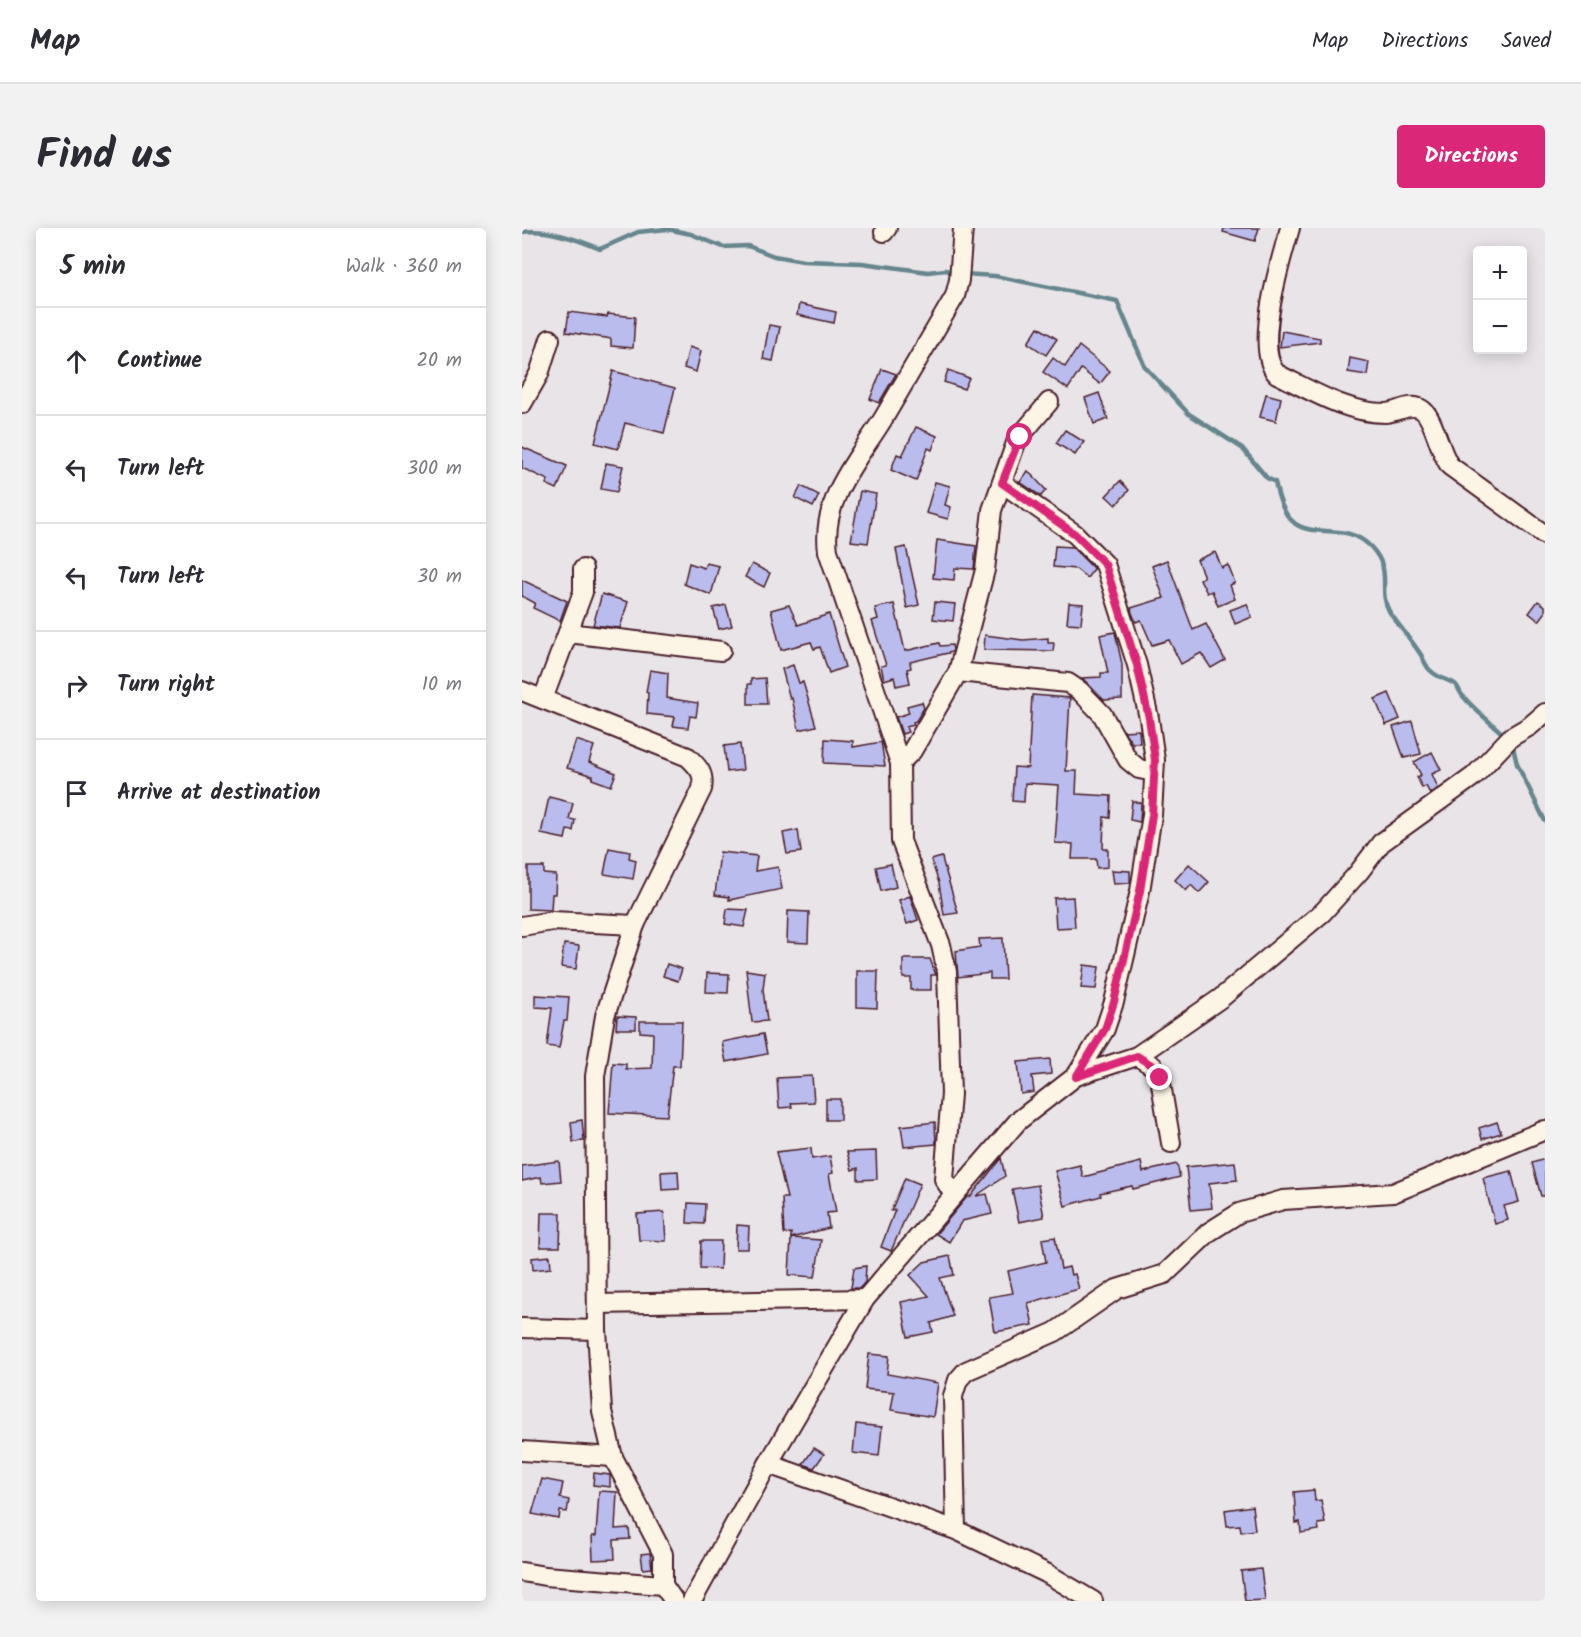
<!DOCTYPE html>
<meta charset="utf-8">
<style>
body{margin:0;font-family:Kalam,sans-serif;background:#f2f2f3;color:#2b2b33}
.controls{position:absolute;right:18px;top:18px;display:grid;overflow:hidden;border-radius:6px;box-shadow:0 3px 15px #0003}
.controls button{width:54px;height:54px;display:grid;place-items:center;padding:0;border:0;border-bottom:2px solid #e1e1e2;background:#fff;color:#2b2b33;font:30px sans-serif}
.stop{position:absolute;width:18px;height:18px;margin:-14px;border:4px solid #db2777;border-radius:50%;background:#fff}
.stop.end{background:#db2777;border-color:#fff;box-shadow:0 2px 6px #0008}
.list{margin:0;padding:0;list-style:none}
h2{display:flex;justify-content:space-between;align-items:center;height:78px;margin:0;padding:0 24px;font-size:26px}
h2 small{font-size:20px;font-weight:400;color:#7c7c81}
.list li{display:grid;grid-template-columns:39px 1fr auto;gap:18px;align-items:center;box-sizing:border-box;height:108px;padding:0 24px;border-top:2px solid #e1e1e2}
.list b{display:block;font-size:22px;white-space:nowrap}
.list em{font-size:20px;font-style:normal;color:#7c7c81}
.icon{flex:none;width:33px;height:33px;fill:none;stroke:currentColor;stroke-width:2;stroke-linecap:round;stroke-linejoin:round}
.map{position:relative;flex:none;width:1023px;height:1373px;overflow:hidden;border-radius:6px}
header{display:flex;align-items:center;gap:36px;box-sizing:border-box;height:84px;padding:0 30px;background:#fff;border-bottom:2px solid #e1e1e2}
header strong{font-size:28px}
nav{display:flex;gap:33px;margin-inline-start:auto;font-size:21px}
.intro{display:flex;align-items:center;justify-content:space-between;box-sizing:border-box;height:144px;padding:0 36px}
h1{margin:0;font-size:42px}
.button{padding:15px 27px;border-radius:6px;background:#db2777;color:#fff;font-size:21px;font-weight:700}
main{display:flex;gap:36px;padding:0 36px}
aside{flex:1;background:#fff;border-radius:6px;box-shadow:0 3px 15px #0003}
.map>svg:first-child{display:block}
</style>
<header>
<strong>Map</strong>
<nav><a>Map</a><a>Directions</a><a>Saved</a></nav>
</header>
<div class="intro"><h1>Find us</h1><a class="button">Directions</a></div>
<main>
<aside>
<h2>5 min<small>Walk · 360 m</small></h2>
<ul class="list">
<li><svg class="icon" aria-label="ahead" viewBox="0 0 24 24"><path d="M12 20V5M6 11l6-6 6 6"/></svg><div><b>Continue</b></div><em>20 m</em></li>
<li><svg class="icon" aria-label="left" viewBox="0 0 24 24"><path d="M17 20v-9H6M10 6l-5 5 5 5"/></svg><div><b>Turn left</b></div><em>300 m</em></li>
<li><svg class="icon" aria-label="left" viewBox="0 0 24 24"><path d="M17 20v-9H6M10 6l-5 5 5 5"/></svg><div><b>Turn left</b></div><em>30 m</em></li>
<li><svg class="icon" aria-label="right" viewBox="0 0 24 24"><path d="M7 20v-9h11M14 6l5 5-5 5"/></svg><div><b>Turn right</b></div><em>10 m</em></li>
<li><svg class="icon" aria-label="arrive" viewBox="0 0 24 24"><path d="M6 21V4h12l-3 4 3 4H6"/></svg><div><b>Arrive at destination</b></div></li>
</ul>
</aside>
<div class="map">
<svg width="1023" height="1373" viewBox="0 0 1023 1373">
<rect width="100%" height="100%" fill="#e8e4e7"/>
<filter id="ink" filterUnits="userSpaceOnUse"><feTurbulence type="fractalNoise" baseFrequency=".0167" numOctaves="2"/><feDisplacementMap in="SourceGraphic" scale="12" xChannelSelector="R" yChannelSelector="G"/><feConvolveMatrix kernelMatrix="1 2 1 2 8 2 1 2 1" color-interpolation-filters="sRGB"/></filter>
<g filter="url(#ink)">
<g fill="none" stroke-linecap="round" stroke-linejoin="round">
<g stroke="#66858d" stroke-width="4.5">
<path d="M0,4C25,0 55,11 78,21L116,4L145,1L169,6L201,19L226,18L252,28L281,33L340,35L406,44L423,42L433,44"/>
<path d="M441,46L473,48L595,73L623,139L667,186L720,220L745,250L753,254C768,333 813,282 849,319C872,344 855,361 867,383C876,397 888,410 897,424C902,430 903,439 909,443C916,450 925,451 933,456C937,459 937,464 940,467C953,483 970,495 984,509"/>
<polyline points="990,515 995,536 1023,593"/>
</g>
</g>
<g fill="#babced" stroke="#4a1f2b" stroke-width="1.5">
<polygon points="702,0 737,0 733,13 701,4"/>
<polygon points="277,76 314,84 312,95 275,87"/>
<polygon points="47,84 85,89 86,86 113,89 111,120 89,118 89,111 84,110 44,104"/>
<polygon points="247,97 258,99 251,133 241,131"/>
<polygon points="516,99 535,111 524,127 506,115"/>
<polygon points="760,103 798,110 798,114 758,119"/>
<polygon points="557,118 588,143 578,156 559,141 546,161 521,144 531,130 543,139"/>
<polygon points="167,119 179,123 174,144 162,140"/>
<polygon points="828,130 847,134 845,147 826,144"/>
<polygon points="360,141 374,146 357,175 348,171"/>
<polygon points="426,142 447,150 442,161 422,154"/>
<polygon points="91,143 153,160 142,205 103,195 96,221 73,215"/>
<polygon points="577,165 586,191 572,196 563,170"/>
<polygon points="744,166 759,170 754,193 738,189"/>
<polygon points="394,199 415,208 410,222 406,220 394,253 369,242 375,226 380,228"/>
<polygon points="543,202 562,214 553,227 534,215"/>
<polygon points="0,219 45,238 35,261 24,256 26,252 0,240"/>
<polygon points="84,235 101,238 95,264 79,261"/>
<polygon points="506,243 524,262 519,268 498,254"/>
<polygon points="598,253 607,262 594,277 584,268"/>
<polygon points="413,254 428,258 423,277 429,279 426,291 404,285"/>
<polygon points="279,258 297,267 291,279 273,270"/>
<polygon points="338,263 354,266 346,315 329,313"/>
<polygon points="415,312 454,318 452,341 433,340 432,352 411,350"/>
<polygon points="533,318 550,319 572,341 565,350 554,341 531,339"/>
<polygon points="384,319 397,377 385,380 374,321"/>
<polygon points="693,324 700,340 706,337 713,355 708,357 713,371 696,378 690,363 685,365 678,351 682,349 675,332"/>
<polygon points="645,332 671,402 684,396 703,432 689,440 679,425 659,436 647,412 630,417 619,392 614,394 610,385 609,380 642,370 630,338"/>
<polygon points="167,335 182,340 184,335 197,338 189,367 162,356"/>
<polygon points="230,336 248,345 242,359 223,349"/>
<polygon points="0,352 45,373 38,393 11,380 13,375 0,368"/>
<polygon points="80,366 106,374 98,400 71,397"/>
<polygon points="1016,373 1023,378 1023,385 1017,393 1007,385"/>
<polygon points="413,374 433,376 431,393 411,391"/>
<polygon points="547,375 561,376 559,396 545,395"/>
<polygon points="372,376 383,423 417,415 418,418 430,417 431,421 430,424 388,434 389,440 385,441 388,455 374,458 372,449 362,452 359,438 364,437 350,393 356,391 353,380"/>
<polygon points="725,376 730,389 713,396 708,382"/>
<polygon points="204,377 210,398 197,401 191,380"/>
<polygon points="267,377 276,397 307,386 323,439 307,445 298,419 292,421 289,414 259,422 249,382"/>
<polygon points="593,404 600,436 600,471 582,472 560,450 579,449 579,445 586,445 578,407"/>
<polygon points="463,407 501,412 526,410 526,415 532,415 531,423 462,422"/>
<polygon points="271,437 277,455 281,454 294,498 277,502 270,470 268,471 260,441"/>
<polygon points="128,442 146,445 145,470 176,475 174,489 168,488 166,500 151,498 153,489 125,486 126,465 124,464"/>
<polygon points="243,450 245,476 226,476 226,456 229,456 229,451"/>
<polygon points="867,465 878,491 864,497 853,471"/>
<polygon points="510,467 548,470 544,543 555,543 554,566 589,568 588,590 582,589 581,621 586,621 586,639 575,640 574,631 550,631 551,616 533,615 537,557 503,555 502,574 490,573 492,539 506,540"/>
<polygon points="400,474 402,480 394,493 391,494 392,497 384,499 386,504 380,506 374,489 387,485 385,478"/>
<polygon points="890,493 899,526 882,530 871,499"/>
<polygon points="617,502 618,515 610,515 602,503"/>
<polygon points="303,511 331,513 331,519 359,514 363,538 302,535"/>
<polygon points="54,512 72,518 67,534 94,545 89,558 70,551 71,548 45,540"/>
<polygon points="218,516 221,542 205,544 202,518"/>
<polygon points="910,524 919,542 910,546 916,560 908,566 904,558 900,560 895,549 899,547 892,534"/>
<polygon points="27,569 51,575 47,591 53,592 51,603 45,602 43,611 19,606"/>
<polygon points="610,573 619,575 618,594 608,592"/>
<polygon points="276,602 279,624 265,626 261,605"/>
<polygon points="87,620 108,624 107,630 114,632 111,651 82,646"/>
<polygon points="198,624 235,628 233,643 256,639 260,661 207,672 207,669 193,667"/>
<polygon points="420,629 421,634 436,685 422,687 417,655 409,632"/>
<polygon points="369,636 374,659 359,663 354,639"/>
<polygon points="667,636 687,654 677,665 669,657 664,663 653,652"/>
<polygon points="6,639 22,639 22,646 34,647 33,666 30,666 29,682 6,681"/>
<polygon points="590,642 608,643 608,655 592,656"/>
<polygon points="388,668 396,692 385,696 377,672"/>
<polygon points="551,669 553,699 534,700 532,670"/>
<polygon points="205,681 226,682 222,699 203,696"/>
<polygon points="266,683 287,684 286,715 265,714"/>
<polygon points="481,710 483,751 468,751 468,745 436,749 434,723 458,719 457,711"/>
<polygon points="42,716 57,718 54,741 39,739"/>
<polygon points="381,731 408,731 414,747 409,747 409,762 389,762 389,750 381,750"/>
<polygon points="145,736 160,741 156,753 141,748"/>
<polygon points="562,737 577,739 574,761 559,760"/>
<polygon points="224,742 243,745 241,761 245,793 230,794"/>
<polygon points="335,743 356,743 355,780 335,779"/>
<polygon points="185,745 207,746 206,765 184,764"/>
<polygon points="13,767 47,769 45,793 42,793 37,820 25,818 30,780 13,779"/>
<polygon points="95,788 114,789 114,801 94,801"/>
<polygon points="118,793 160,793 158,838 151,838 145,888 87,885 91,835 104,836 104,841 130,840 131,805 118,804"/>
<polygon points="241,806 245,826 204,834 200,814"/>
<polygon points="528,831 529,846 510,848 512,864 499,866 496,834"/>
<polygon points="290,848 292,874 269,875 270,879 257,880 255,850"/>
<rect x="304" y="871" width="14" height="21"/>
<polygon points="60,892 62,913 51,914 49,894"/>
<polygon points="413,894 414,916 382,919 379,898"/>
<polygon points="975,894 979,905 960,911 957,900"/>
<polygon points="289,920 290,931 308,928 311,945 307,946 314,984 305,985 307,1000 269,1010 269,1005 262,1006 260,970 265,970 254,924"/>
<polygon points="354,923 355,951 336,952 336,940 330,942 325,924"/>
<polygon points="479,930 483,948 454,968 465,966 470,986 440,993 427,1014 414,1006 445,969 449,968"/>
<polygon points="1023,931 1023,968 1019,968 1010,935"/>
<polygon points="37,933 39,953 20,955 19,949 0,953 0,938"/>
<polygon points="619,934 621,944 655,936 658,949 611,961 610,958 578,965 579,968 543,978 533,943 558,937 561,949"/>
<polygon points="713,934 715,952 687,955 690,980 669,982 664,939"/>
<polygon points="156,943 157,961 140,962 139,944"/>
<polygon points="989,943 997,974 982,978 986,992 973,996 961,950"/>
<polygon points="383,950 398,956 369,1023 359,1019 373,982 369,983"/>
<polygon points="516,957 522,989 497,994 490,961"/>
<polygon points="166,975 183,976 182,996 165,995"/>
<polygon points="142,984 144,1013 117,1012 115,986"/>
<polygon points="19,985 39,985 38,1019 18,1019"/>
<polygon points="215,997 227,998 226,1021 214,1021"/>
<polygon points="533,1009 539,1041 547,1039 549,1047 553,1046 557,1061 506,1075 511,1097 473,1104 467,1069 491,1065 486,1043 524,1034 520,1011"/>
<polygon points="269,1010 299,1012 293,1049 267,1047"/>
<polygon points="179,1013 199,1013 198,1041 178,1040"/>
<polygon points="28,1028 29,1040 11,1042 10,1030"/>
<polygon points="428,1028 432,1047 418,1050 431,1088 409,1095 411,1104 386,1109 379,1074 407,1068 388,1047 402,1034"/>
<polygon points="344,1038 343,1054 338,1060 329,1060 332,1040"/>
<polygon points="347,1126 367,1128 365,1146 416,1155 411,1189 369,1182 372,1164 343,1161"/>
<polygon points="334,1196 360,1199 357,1228 331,1225"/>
<polygon points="292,1220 302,1226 292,1240 281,1236"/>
<polygon points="72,1245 88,1247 88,1259 71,1257"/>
<polygon points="20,1251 41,1255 38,1270 47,1272 45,1284 38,1283 37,1291 10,1286"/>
<polygon points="792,1262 793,1273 799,1272 803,1295 796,1296 797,1302 779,1305 778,1294 774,1295 772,1264"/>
<polygon points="77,1263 95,1264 93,1301 107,1300 108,1311 92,1312 93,1331 71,1332 70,1308 74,1308"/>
<polygon points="730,1278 733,1302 719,1304 718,1297 705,1298 703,1282"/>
<polygon points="128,1325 130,1340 121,1341 119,1326"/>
<polygon points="739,1341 743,1372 723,1373 719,1343"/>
</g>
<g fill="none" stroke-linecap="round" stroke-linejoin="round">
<defs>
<g id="minor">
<path d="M768,0C759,30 731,123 755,146C788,162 825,185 863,185C875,185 888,174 899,181C912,188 917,224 928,238L1023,307"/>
<polyline points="362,4 365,0"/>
<polyline points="0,176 17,146 28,111"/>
<polyline points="480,255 553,306 583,336 615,437 627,490 633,532 630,587 618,663 592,774 583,801 554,848"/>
<polyline points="46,405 199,423"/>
<polyline points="436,444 546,455 558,463 580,486 606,532 617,541 632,544"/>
<path d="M0,463L166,529C176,539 183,545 180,561L113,697L83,788L73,848L75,1102L80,1183L91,1229L141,1326V1357L152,1373"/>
<polyline points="21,471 61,364 61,341"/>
<polyline points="378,535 390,523 436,444 463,342 470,282 495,212 527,174"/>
<polyline points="0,698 30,693 113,697"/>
<polyline points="615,828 631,838 638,850 649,915"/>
<path d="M432,967L422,951L429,866L425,744L419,717L379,613L378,535L306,323C299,271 335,233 361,191C385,150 409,109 433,68L437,52L441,0"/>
<polyline points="75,1076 343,1071"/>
<polyline points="0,1100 75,1102"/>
<polyline points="0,1223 91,1229"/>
<polyline points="246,1236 434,1302 524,1345 571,1373"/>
<polyline points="434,1302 431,1168 436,1152 444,1143 533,1104 595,1061 643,1046 687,1004 717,985 761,972 871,965 1023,902"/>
<polyline points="0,1344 23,1348 141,1357"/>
<polyline points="170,1373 246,1236 343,1071 496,893 554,848 615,828 699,770 801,684 837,644 859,615 952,548 989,509 1008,498 1023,485"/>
</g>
</defs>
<use href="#minor" stroke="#4a1f2b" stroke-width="22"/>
<use href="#minor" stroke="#fcf5e5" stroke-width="18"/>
</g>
</g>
<g fill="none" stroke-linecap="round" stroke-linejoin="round" filter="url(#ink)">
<polyline stroke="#db2777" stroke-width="8" points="498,209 480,255 553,306 583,336 615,437 627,490 633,532 630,587 618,663 592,774 583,801 554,849 615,828 631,838 638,850"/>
</g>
</svg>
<div class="controls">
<button>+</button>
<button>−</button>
</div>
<div class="stop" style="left:498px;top:209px"></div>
<div class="stop end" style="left:638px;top:850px"></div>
</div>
</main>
